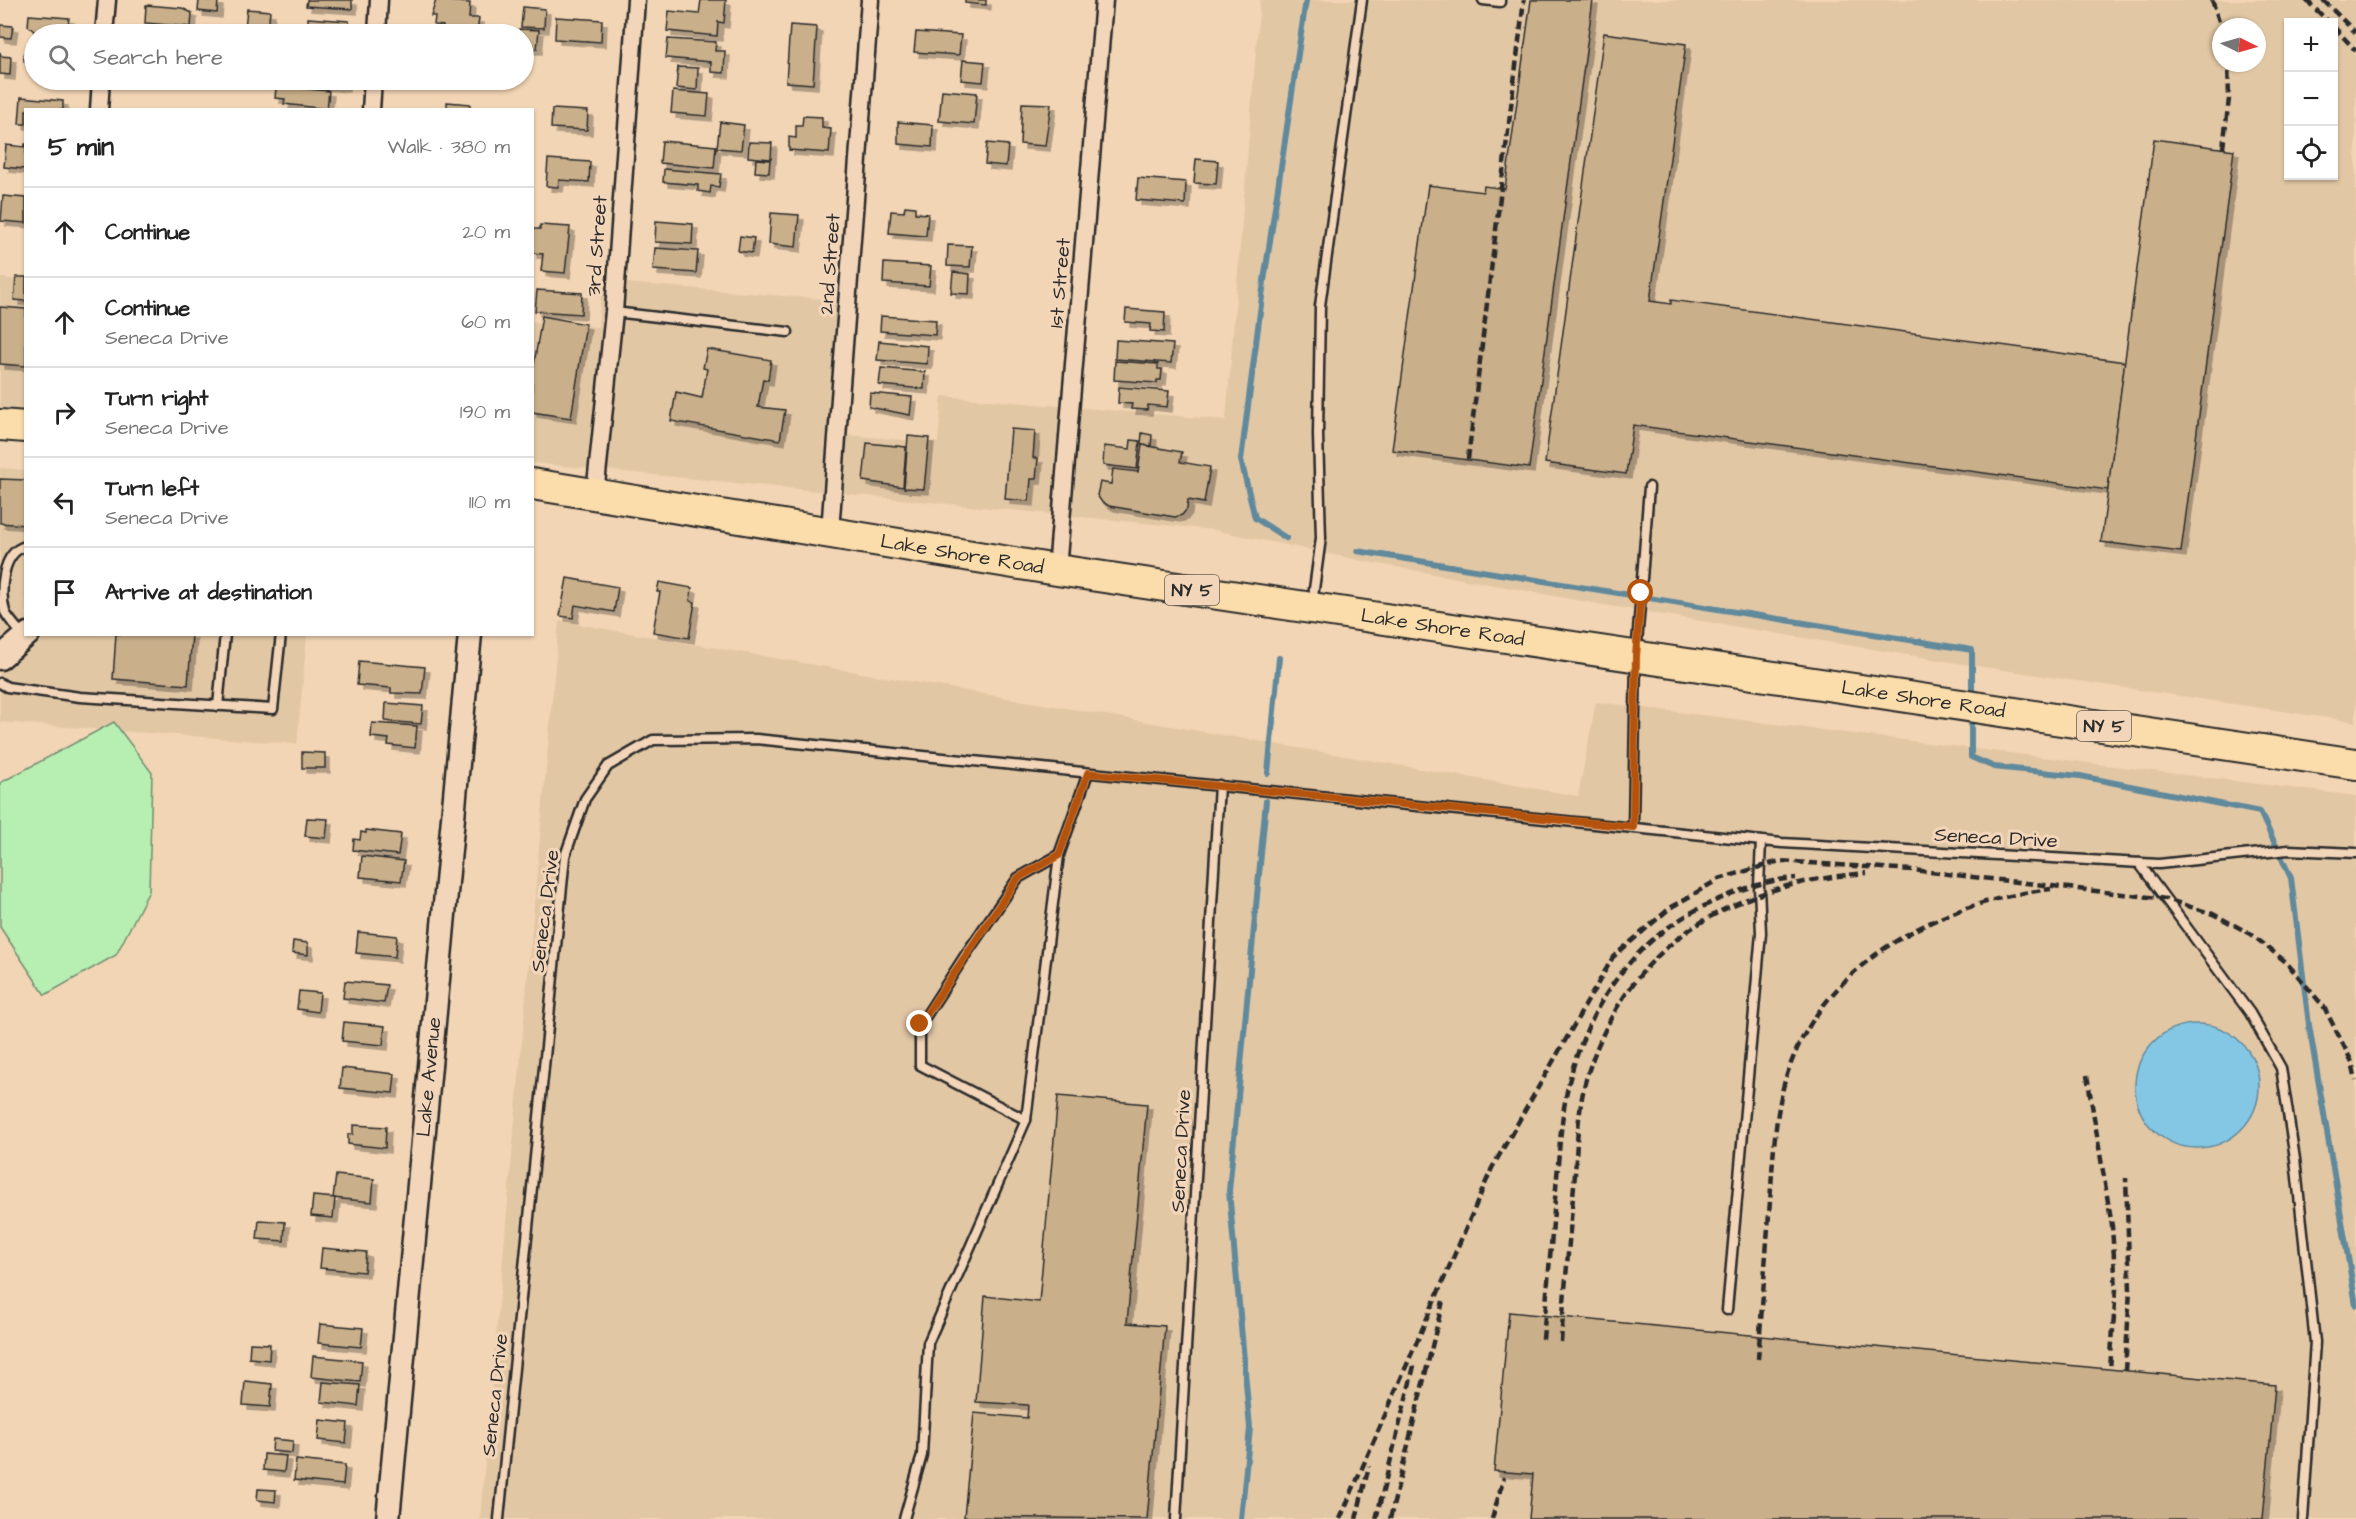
<!DOCTYPE html>
<meta charset="utf-8">
<style>
body{margin:0;font-family:"Architects Daughter",sans-serif;background:#f6f6f6;color:#222}
.controls{position:absolute;right:18px;top:18px;display:grid;overflow:hidden;border-radius:0px;box-shadow:0 2px 4px #0004}
.controls button{width:54px;height:54px;display:grid;place-items:center;padding:0;border:0;border-bottom:2px solid #e0e0e0;background:#fff;color:#222;font:30px sans-serif}
.compass{position:absolute;left:2212px;top:18px;width:54px;height:54px;border-radius:50%;background:#fff;box-shadow:0 2px 4px #0004;rotate:95deg}
.stop{position:absolute;width:18px;height:18px;margin:-14px;border:4px solid #b45309;border-radius:50%;background:#fff}
.stop.end{background:#b45309;border-color:#fff;box-shadow:0 2px 6px #0008}
.list{margin:0;padding:0;list-style:none}
h2{display:flex;justify-content:space-between;align-items:center;height:78px;margin:0;padding:0 24px;font-size:26px}
h2 small{font-size:20px;font-weight:400;color:#767676}
.list li{display:grid;grid-template-columns:39px 1fr auto;gap:18px;align-items:center;box-sizing:border-box;height:90px;padding:0 24px;border-top:2px solid #e0e0e0}
.list b{display:block;font-size:22px;white-space:nowrap}
.list p{margin:0;font-size:20px;white-space:nowrap;color:#767676}
.list em{font-size:20px;font-style:normal;color:#767676}
.icon{flex:none;width:33px;height:33px;fill:none;stroke:currentColor;stroke-width:2;stroke-linecap:round;stroke-linejoin:round}
.map{position:relative;flex:none;width:2356px;height:1519px;overflow:hidden}
.search{position:absolute;background:#fff;box-shadow:0 2px 4px #0004;left:24px;top:24px;width:510px;height:66px;display:flex;align-items:center;gap:15px;box-sizing:border-box;padding:0 21px;border-radius:33px;color:#767676;font-size:22px}
.panel{position:absolute;background:#fff;box-shadow:0 2px 4px #0004;left:24px;top:108px;width:510px;height:528px;border-radius:0px}
.map>svg:first-child{display:block}
</style>
<div class="map">
<svg width="2356" height="1519" viewBox="0 0 2356 1519">
<defs>
<filter id="shadow"><feDropShadow dx="5" dy="5" stdDeviation="0" flood-color="#0004"/></filter>
</defs>
<rect width="100%" height="100%" fill="#f2d5b4"/>
<filter id="ink" filterUnits="userSpaceOnUse"><feTurbulence type="fractalNoise" baseFrequency=".0167" numOctaves="2"/><feDisplacementMap in="SourceGraphic" scale="12" xChannelSelector="R" yChannelSelector="G"/><feConvolveMatrix kernelMatrix="1 2 1 2 8 2 1 2 1" color-interpolation-filters="sRGB"/></filter>
<g filter="url(#ink)">
<g fill="#e2c7a5" fill-rule="evenodd">
<path d="M1260,0H2356V722L1963,664L1598,604L1363,561L1214,530L533,463L532,322L598,327L602,281L846,301L835,434L938,443L942,396L1226,420ZM2288,22H2334V176H2288ZM2221,27H2257V63H2221Z"/>
<polygon points="0,278 25,280 25,419 0,417"/>
<polygon points="0,468 25,470 26,634 307,635 297,744 0,722"/>
<polygon points="559,621 1578,796 1596,702 2356,796 2356,1519 480,1519"/>
</g>
<polygon fill="#b7efb2" stroke="#718d6e" stroke-width="1.5" points="114,722 152,773 149,891 116,955 45,995 0,927 0,783"/>
<circle fill="#84c7e5" stroke="#60899b" stroke-width="1.5" cx="2197" cy="1086" r="62"/>
<g fill="none" stroke-linecap="round" stroke-linejoin="round">
<g stroke="#60899b" stroke-width="6">
<polyline points="1286,538 1255,518 1241,460 1264,281 1306,0"/>
<polyline points="1357,551 1972,650 1972,698"/>
<polyline points="1971,714 1971,757 1994,767 2080,776 2260,812 2291,878 2309,1025 2356,1305"/>
<polyline points="1268,773 1279,658"/>
<polyline points="1241,1519 1250,1428 1229,1191 1266,801"/>
</g>
</g>
<g fill="#c9af8a" stroke="#2b2b2b" stroke-width="1.5" filter="url(#shadow)">
<polygon points="199,0 218,1 217,13 198,11"/>
<polygon points="307,0 352,0 352,9 306,6"/>
<polygon points="436,0 470,3 469,18 479,18 477,33 442,34 443,26 434,25 435,16 431,16"/>
<polygon points="701,0 726,0 724,23 718,22 717,36 667,31 669,11 699,14"/>
<polygon points="965,0 986,0 986,5 965,3"/>
<polygon points="1531,0 1593,0 1529,468 1392,450 1428,185 1483,192 1484,186 1505,189"/>
<polygon points="146,5 182,8 192,13 191,27 145,23"/>
<polygon points="523,7 545,9 544,28 521,27"/>
<polygon points="247,9 270,11 268,30 245,28"/>
<polygon points="29,15 69,18 67,34 34,36 34,31 28,26"/>
<polygon points="556,17 602,20 601,42 555,39"/>
<polygon points="308,18 349,21 349,34 316,34 316,31 308,30"/>
<polygon points="0,25 13,26 11,38 0,37"/>
<polygon points="159,25 192,30 192,34 144,34 149,34 149,26"/>
<polygon points="790,25 817,27 813,84 786,82"/>
<polygon points="519,29 539,30 537,49 524,49 524,34 519,34"/>
<polygon points="916,32 961,35 959,55 914,52"/>
<polygon points="1604,33 1686,44 1650,301 1671,304 1671,300 2125,362 2108,490 1633,425 1626,474 1545,463"/>
<polygon points="668,39 716,42 715,51 725,51 724,73 711,72 711,62 666,58"/>
<polygon points="30,41 34,41 34,63 24,61 24,53 29,54"/>
<polygon points="0,52 1,56 11,57 10,75 0,74"/>
<polygon points="963,60 985,62 983,82 961,80"/>
<polygon points="678,67 698,68 697,90 676,88"/>
<polygon points="257,80 278,80 278,84 257,83"/>
<polygon points="310,80 344,80 344,87 310,84"/>
<polygon points="286,87 329,91 327,109 284,104 285,99 275,98 276,88"/>
<polygon points="942,90 977,93 974,124 939,121"/>
<polygon points="673,91 709,94 707,116 671,113"/>
<polygon points="21,97 63,101 63,110 26,110 26,124 19,124"/>
<polygon points="447,102 470,104 470,110 447,110"/>
<polygon points="1022,103 1051,104 1045,146 1020,144"/>
<polygon points="552,109 588,111 587,130 551,128"/>
<polygon points="803,116 822,117 822,128 831,129 829,153 789,150 789,137 796,138 796,126 802,126"/>
<polygon points="720,122 744,125 741,150 717,148"/>
<polygon points="898,122 933,125 932,147 898,144"/>
<polygon points="2154,139 2234,150 2181,552 2101,542"/>
<polygon points="662,141 716,146 714,168 660,163"/>
<polygon points="749,142 772,143 771,159 748,157"/>
<polygon points="987,143 1008,145 1006,166 985,164"/>
<polygon points="25,144 26,144 26,175 24,169 4,167 6,145 25,147"/>
<polygon points="548,159 590,162 589,182 559,180 558,187 546,186"/>
<polygon points="756,159 770,160 769,173 755,172"/>
<polygon points="1196,159 1218,161 1216,184 1194,183"/>
<polygon points="664,169 721,174 719,187 711,186 710,193 698,191 698,185 663,182"/>
<polygon points="1138,178 1186,182 1185,204 1136,200"/>
<polygon points="3,196 26,198 26,223 1,221"/>
<polygon points="905,206 915,207 915,213 928,214 926,236 889,233 891,211 904,212"/>
<polygon points="771,213 799,215 796,247 769,244"/>
<polygon points="656,221 693,224 692,244 655,242"/>
<polygon points="540,225 570,227 565,273 541,271 543,254 532,253 532,229 540,229"/>
<polygon points="740,236 754,238 752,253 738,251"/>
<polygon points="948,245 972,246 970,267 947,266"/>
<polygon points="655,248 698,251 696,273 653,270"/>
<polygon points="884,263 931,266 929,286 883,283"/>
<polygon points="953,272 970,274 969,294 951,293"/>
<polygon points="16,277 26,277 26,301 14,300"/>
<polygon points="537,290 582,293 581,314 535,311"/>
<polygon points="0,307 26,309 26,366 0,364"/>
<polygon points="1126,309 1165,312 1164,332 1150,331 1151,324 1125,322"/>
<polygon points="542,316 586,324 571,418 532,412 532,376"/>
<polygon points="881,316 936,320 935,335 880,331"/>
<polygon points="1116,340 1173,344 1171,363 1115,359"/>
<polygon points="879,341 928,346 927,364 877,360"/>
<polygon points="707,349 771,360 768,380 763,379 758,407 785,410 780,440 671,421 676,392 702,398 707,369 703,368"/>
<polygon points="1115,361 1158,364 1158,369 1162,369 1161,380 1157,380 1157,383 1114,380"/>
<polygon points="881,368 925,372 924,389 879,385"/>
<polygon points="1119,387 1169,391 1167,407 1148,405 1147,410 1131,409 1132,404 1118,403"/>
<polygon points="870,393 912,397 910,415 869,407"/>
<polygon points="1011,429 1035,431 1033,458 1038,458 1036,479 1031,479 1029,501 1005,499"/>
<polygon points="1142,433 1152,435 1151,446 1141,444"/>
<polygon points="908,436 929,438 924,489 904,488"/>
<polygon points="1131,440 1140,441 1137,469 1103,465 1104,446 1130,449"/>
<polygon points="867,443 906,447 903,487 863,481"/>
<polygon points="1142,445 1182,452 1180,462 1210,467 1204,503 1188,500 1187,509 1182,515 1175,517 1109,506 1101,501 1097,495 1100,482 1111,484 1113,469 1138,472"/>
<polygon points="0,479 26,480 26,525 0,523"/>
<polygon points="567,578 618,587 614,612 575,605 573,618 560,616"/>
<polygon points="659,582 692,588 690,601 695,602 689,638 653,632 660,592 657,592"/>
<polygon points="116,634 192,634 188,685 113,679"/>
<polygon points="359,661 425,667 422,694 391,693 391,688 357,685"/>
<polygon points="386,703 423,706 421,724 385,721"/>
<polygon points="372,723 417,726 415,748 388,745 389,739 371,737"/>
<polygon points="302,752 325,753 325,768 302,768"/>
<polygon points="307,818 328,819 326,838 305,836"/>
<polygon points="366,830 401,834 398,855 353,850 354,839 360,840 361,832 366,833"/>
<polygon points="362,856 404,861 401,881 360,877"/>
<polygon points="358,932 397,936 395,957 356,953"/>
<polygon points="293,941 308,943 308,955 292,953"/>
<polygon points="345,981 387,985 384,1003 343,998"/>
<polygon points="299,991 320,993 318,1012 297,1009"/>
<polygon points="344,1022 385,1026 383,1045 342,1041"/>
<polygon points="342,1068 395,1074 393,1093 340,1088"/>
<polygon points="1058,1096 1147,1104 1127,1323 1165,1326 1147,1519 964,1517 974,1413 1027,1418 1028,1405 976,1402 985,1296 1039,1302"/>
<polygon points="353,1125 386,1127 385,1148 348,1144 348,1134 353,1134"/>
<polygon points="336,1175 374,1179 372,1202 333,1198"/>
<polygon points="313,1196 335,1198 333,1218 311,1216"/>
<polygon points="259,1220 285,1222 284,1241 257,1239"/>
<polygon points="322,1248 366,1252 364,1272 320,1268"/>
<polygon points="1509,1312 2275,1385 2263,1519 1529,1519 1533,1474 1494,1471"/>
<polygon points="320,1324 363,1328 361,1347 318,1343"/>
<polygon points="250,1343 270,1344 269,1360 249,1358"/>
<polygon points="313,1356 362,1361 360,1382 311,1377"/>
<polygon points="245,1381 272,1384 270,1407 243,1405"/>
<polygon points="323,1382 360,1385 358,1406 321,1402"/>
<polygon points="320,1420 348,1423 346,1443 318,1440"/>
<polygon points="273,1439 293,1441 292,1453 272,1451"/>
<polygon points="264,1454 286,1456 284,1472 263,1470"/>
<polygon points="296,1460 345,1465 343,1485 294,1480"/>
<polygon points="258,1489 276,1490 275,1502 257,1500"/>
</g>
<g fill="none" stroke-linecap="round" stroke-linejoin="round">
<defs>
<g id="lane">
<polyline points="1483,0 1500,2 1500,0"/>
<polyline points="614,312 788,332"/>
<polyline points="1642,579 1649,487"/>
<polyline points="1312,604 1321,538 1318,435 1320,306 1362,0"/>
<path d="M23,635C17,628 9,620 5,612C0,592 1,552 26,546"/>
<polyline points="0,683 7,687 80,697 273,709 281,634"/>
<polyline points="218,706 225,634"/>
<polyline points="1633,827 1636,656 1641,593"/>
<polyline points="2139,863 2250,1013 2281,1068 2295,1159 2315,1342 2303,1519"/>
<polyline points="1026,1120 920,1065 920,1025 966,954 1018,878 1059,855"/>
<polyline points="1727,1310 1761,933 1759,886 1761,841"/>
<polyline points="499,1519 565,856 585,799 608,766 653,740 756,739 1782,843 2159,864 2288,850 2356,853"/>
<polyline points="904,1519 922,1455 928,1343 1026,1120 1059,855 1088,773"/>
<polyline points="1176,1519 1219,785"/>
</g>
<g id="street">
<polyline points="104,34 107,0"/>
<polyline points="377,34 379,0"/>
<polyline points="99,110 101,80"/>
<polyline points="371,110 373,80"/>
<polyline points="595,494 614,312 636,0"/>
<polyline points="830,531 870,0"/>
<polyline points="1057,570 1104,0"/>
</g>
<g id="secondary">
<polyline points="0,658 28,634"/>
<path id="s1" d="M388,1519L470,634"/>
</g>
<g id="highway">
<polyline points="0,425 26,427"/>
<path id="s2" d="M532,484L1057,570L2356,764"/>
</g>
</defs>
<use href="#lane" stroke="#2b2b2b" stroke-width="13"/>
<use href="#street" stroke="#2b2b2b" stroke-width="21"/>
<use href="#secondary" stroke="#2b2b2b" stroke-width="27"/>
<use href="#highway" stroke="#2b2b2b" stroke-width="34"/>
<use href="#lane" stroke="#f3d6b9" stroke-width="8"/>
<use href="#street" stroke="#f3d6b9" stroke-width="16"/>
<use href="#secondary" stroke="#f3d6b9" stroke-width="22"/>
<use href="#highway" stroke="#fbddab" stroke-width="30"/>
<g stroke="#2b2b2b" stroke-width="4.5" stroke-dasharray="9 4.5" stroke-linecap="butt">
<polyline points="2212,0 2221,27"/>
<polyline points="2306,0 2329,22"/>
<polyline points="2323,0 2356,33"/>
<polyline points="2334,27 2356,51"/>
<polyline points="2223,148 2229,99 2228,63"/>
<polyline points="1468,459 1524,0"/>
<polyline points="2087,1075 2112,1226 2116,1289 2110,1369"/>
<path d="M1543,1339C1547,1293 1551,1246 1555,1199C1559,1159 1560,1117 1570,1078C1589,1006 1631,944 1698,909C1728,894 1762,880 1796,878"/>
<path d="M1561,1342C1565,1286 1570,1230 1575,1174C1577,1143 1578,1109 1586,1079C1627,943 1730,884 1867,873"/>
<path d="M1758,1359C1762,1307 1766,1254 1770,1201C1773,1163 1774,1124 1783,1088C1815,966 1934,903 2051,889"/>
<polyline points="2125,1371 2130,1290 2126,1178"/>
<polyline points="1340,1519 1492,1168 1613,957 1670,908 1719,879 1780,861 1912,870 2166,899 2213,914 2251,934 2286,962 2324,1007 2352,1062 2356,1080"/>
<polyline points="1356,1519 1369,1466"/>
<polyline points="1376,1519 1415,1362"/>
<polyline points="1390,1519 1443,1301"/>
<polyline points="1492,1519 1504,1477"/>
</g>
</g>
</g>
<g fill="none" stroke-linecap="round" stroke-linejoin="round" filter="url(#ink)">
<polyline stroke="#b45309" stroke-width="8" points="920,1024 1018,878 1059,855 1088,773 1633,827 1636,656 1641,593"/>
</g>
<g text-anchor="middle" dominant-baseline="central" stroke-width="6" stroke-linejoin="round" paint-order="stroke">
<g fill="#f3d6b9" stroke="#675e56" stroke-width="1.5">
<rect x="1165" y="575" width="54" height="30" rx="4.5"/>
<rect x="2077" y="711" width="54" height="30" rx="4.5"/>
</g>
<g font-size="18" font-weight="bold" fill="#2b2b2b">
<text x="1192" y="590">NY 5</text>
<text x="2104" y="726">NY 5</text>
</g>
<g font-size="20" fill="#2b2b2b" stroke="#f3d6b9">
<text transform="translate(597 246) rotate(-86)">3rd Street</text>
<text transform="translate(830 264) rotate(-86)">2nd Street</text>
<text transform="translate(1060 283) rotate(-85)">1st Street</text>
<text stroke="none"><textPath href="#s2" startOffset="436">Lake Shore Road</textPath></text>
<text stroke="none"><textPath href="#s2" startOffset="922">Lake Shore Road</textPath></text>
<text stroke="none"><textPath href="#s2" startOffset="1408">Lake Shore Road</textPath></text>
<text transform="translate(1996 838) rotate(3)">Seneca Drive</text>
<text transform="translate(545 911) rotate(-83)">Seneca Drive</text>
<text stroke="none"><textPath href="#s1" startOffset="444">Lake Avenue</textPath></text>
<text transform="translate(1181 1151) rotate(-87)">Seneca Drive</text>
<text transform="translate(495 1395) rotate(-84)">Seneca Drive</text>
</g>
</g>
</svg>
<div class="controls">
<button>+</button>
<button>−</button>
<button><svg class="icon" aria-label="locate" viewBox="0 0 24 24"><circle cx="12" cy="12" r="6"/><path d="M12 2v4M12 18v4M2 12h4M18 12h4"/></svg></button>
</div>
<svg class="compass" viewBox="-18 -18 36 36"><path d="M0-13l5 13h-10z" fill="#e53935"/><path d="M0 13l5-13h-10z" fill="#767676"/></svg>
<div class="stop" style="left:1641px;top:593px"></div>
<div class="stop end" style="left:920px;top:1024px"></div>
<div class="search"><svg class="icon" aria-label="search" viewBox="0 0 24 24"><circle cx="10" cy="10" r="6"/><path d="M15 15l6 6"/></svg>Search here</div>
<section class="panel">
<h2>5 min<small>Walk · 380 m</small></h2>
<ul class="list">
<li><svg class="icon" aria-label="ahead" viewBox="0 0 24 24"><path d="M12 20V5M6 11l6-6 6 6"/></svg><div><b>Continue</b></div><em>20 m</em></li>
<li><svg class="icon" aria-label="ahead" viewBox="0 0 24 24"><path d="M12 20V5M6 11l6-6 6 6"/></svg><div><b>Continue</b><p>Seneca Drive</p></div><em>60 m</em></li>
<li><svg class="icon" aria-label="right" viewBox="0 0 24 24"><path d="M7 20v-9h11M14 6l5 5-5 5"/></svg><div><b>Turn right</b><p>Seneca Drive</p></div><em>190 m</em></li>
<li><svg class="icon" aria-label="left" viewBox="0 0 24 24"><path d="M17 20v-9H6M10 6l-5 5 5 5"/></svg><div><b>Turn left</b><p>Seneca Drive</p></div><em>110 m</em></li>
<li><svg class="icon" aria-label="arrive" viewBox="0 0 24 24"><path d="M6 21V4h12l-3 4 3 4H6"/></svg><div><b>Arrive at destination</b></div></li>
</ul>
</section>
</div>
